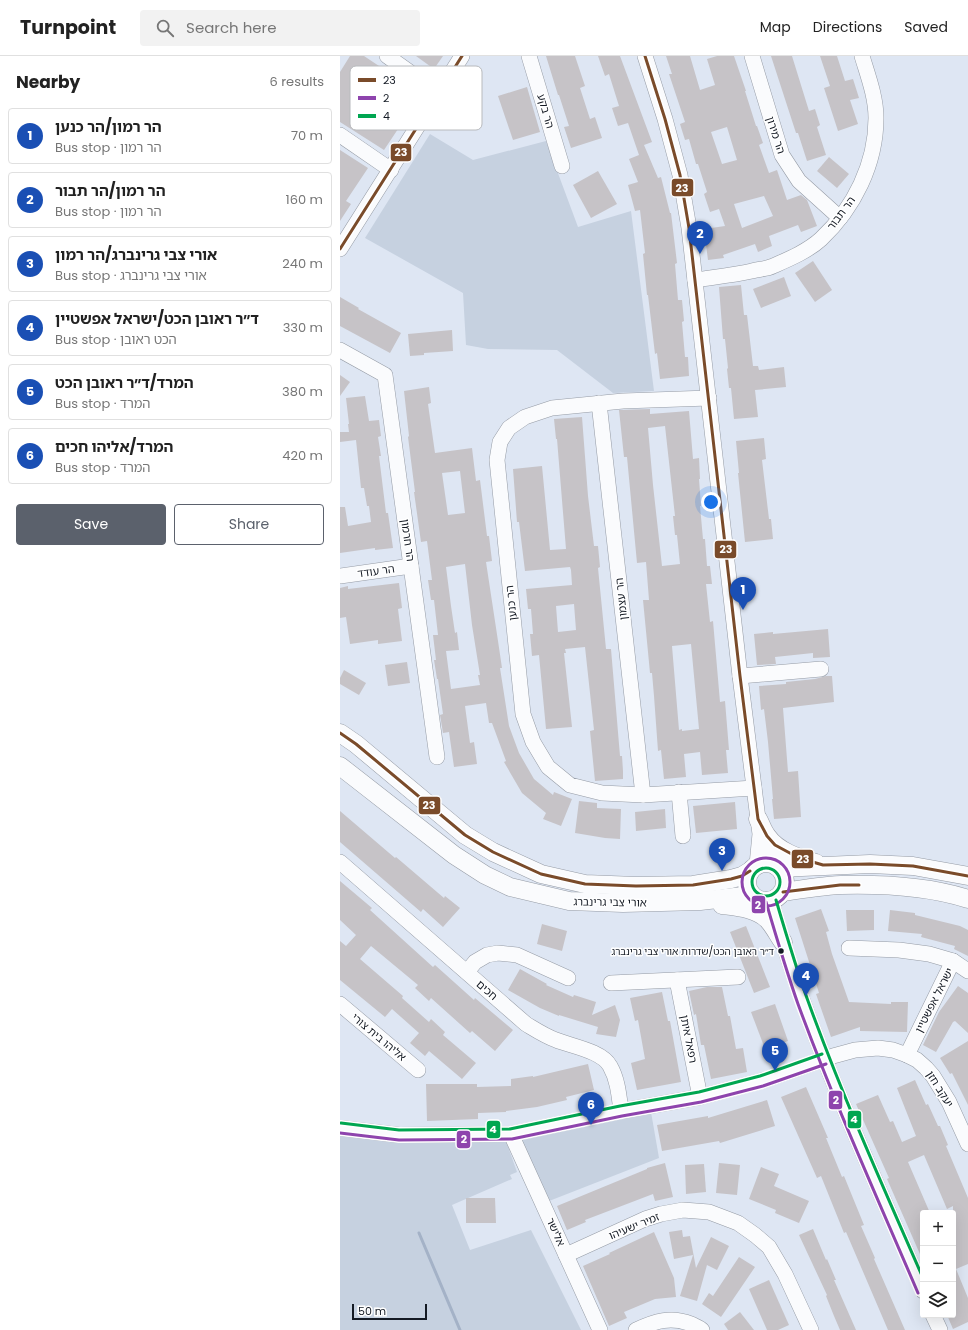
<!DOCTYPE html>
<meta charset="utf-8">
<style>
body{margin:0;font-family:Poppins,"Noto Sans Hebrew",sans-serif;background:#f2f2f2;color:#222}
.controls{position:absolute;right:12px;bottom:12px;display:grid;overflow:hidden;border-radius:4px;box-shadow:0 4px 16px #0002}
.controls button{width:36px;height:36px;display:grid;place-items:center;padding:0;border:0;border-bottom:1px solid #e0e0e0;background:#fff;color:#222;font:20px sans-serif}
.scale{position:absolute;left:12px;bottom:10px;width:75px;box-sizing:border-box;padding-left:4px;border:2px solid #141a24;border-top:0;font-size:11px;line-height:14px;white-space:nowrap;color:#141a24;-webkit-text-stroke:3px #fff;paint-order:stroke}
.you{position:absolute;left:371px;top:446px;width:14px;height:14px;margin:-10px;border:3px solid #fff;border-radius:50%;background:#1a73e8;box-shadow:0 0 0 6px #1a73e833}
.badge{display:grid;place-items:center;width:26px;height:26px;border-radius:50%;background:#5b616c;color:#fff;font-size:13px;font-weight:700}
.pin{position:absolute;translate:-50% -33px;filter:drop-shadow(0 1px 2px #0008)}
.pin::after{content:'';position:absolute;top:21px;width:14px;height:12px;background:inherit;clip-path:polygon(0 0,100% 0,50% 100%)}
.list{margin:0;padding:0;list-style:none}
h2{display:flex;justify-content:space-between;align-items:center;height:52px;margin:0;padding:0 16px;font-size:17px}
h2 small{font-size:13px;font-weight:400;color:#767676}
.list li{display:grid;grid-template-columns:26px 1fr auto;gap:12px;align-items:center;box-sizing:border-box;height:56px;margin:0 8px 8px;padding:0 8px;border:1px solid #e0e0e0;border-radius:4px}
.list b{display:block;font-size:15px;white-space:nowrap}
.list p{margin:0;font-size:13px;white-space:nowrap;color:#767676}
.list em{font-size:13px;font-style:normal;color:#767676}
.actions{display:flex;gap:8px;padding:12px 16px}
.actions a{flex:1;padding:9px 0;border:1px solid #5b616c;border-radius:4px;text-align:center;font-size:14px;color:#5b616c}
.actions .main{background:#5b616c;color:#fff}
.icon{flex:none;width:22px;height:22px;fill:none;stroke:currentColor;stroke-width:2;stroke-linecap:round;stroke-linejoin:round}
.map{position:relative;flex:none;width:628px;height:1274px;overflow:hidden}
header{display:flex;align-items:center;gap:24px;box-sizing:border-box;height:56px;padding:0 20px;background:#fff;border-bottom:1px solid #e0e0e0}
header strong{font-size:19px}
nav{display:flex;gap:22px;margin-inline-start:auto;font-size:14px}
.search{width:280px;height:36px;background:#f2f2f2;display:flex;align-items:center;gap:10px;box-sizing:border-box;padding:0 14px;border-radius:4px;color:#767676;font-size:15px}
main{display:flex}
aside{flex:1;background:#fff}
.map>svg:first-child{display:block}
</style>
<header>
<strong>Turnpoint</strong>
<div class="search"><svg class="icon" aria-label="search" viewBox="0 0 24 24"><circle cx="10" cy="10" r="6"/><path d="M15 15l6 6"/></svg>Search here</div>
<nav><a>Map</a><a>Directions</a><a>Saved</a></nav>
</header>
<main>
<aside>
<h2>Nearby<small>6 results</small></h2>
<ul class="list">
<li><span class="badge" style="background:#1a4fb4">1</span><div><b>הר רמון/הר כנען</b><p>Bus stop · הר רמון</p></div><em>70 m</em></li>
<li><span class="badge" style="background:#1a4fb4">2</span><div><b>הר רמון/הר תבור</b><p>Bus stop · הר רמון</p></div><em>160 m</em></li>
<li><span class="badge" style="background:#1a4fb4">3</span><div><b>אורי צבי גרינברג/הר רמון</b><p>Bus stop · אורי צבי גרינברג</p></div><em>240 m</em></li>
<li><span class="badge" style="background:#1a4fb4">4</span><div><b>ד״ר ראובן הכט/ישראל אפשטיין</b><p>Bus stop · הכט ראובן</p></div><em>330 m</em></li>
<li><span class="badge" style="background:#1a4fb4">5</span><div><b>המרד/ד״ר ראובן הכט</b><p>Bus stop · המרד</p></div><em>380 m</em></li>
<li><span class="badge" style="background:#1a4fb4">6</span><div><b>המרד/אליהו חכים</b><p>Bus stop · המרד</p></div><em>420 m</em></li>
</ul>
<div class="actions"><a class="main">Save</a><a>Share</a></div>
</aside>
<div class="map">
<svg width="628" height="1274" viewBox="0 0 628 1274">
<rect width="100%" height="100%" fill="#dee6f3"/>
<g fill="#c6d1e0">
<polygon points="90,78 133,104 206,85 238,171 291,155 314,335 273,337 217,294 148,293 126,289 123,237 25,182"/>
<polygon points="311,1056 319,1102 204,1147 178,1081"/>
<polygon points="0,1079 166,1085 177,1116 170,1119 172,1123 112,1149 130,1194 191,1174 241,1274 0,1274"/>
</g>
<g fill="none" stroke-linecap="round" stroke-linejoin="round">
<polyline stroke="#a4b2c7" stroke-width="3" points="79,1177 120,1274"/>
</g>
<g fill="#c6c3c7" fill-rule="evenodd">
<polygon points="10,0 24,0 81,38 67,59 45,44 36,58 58,73 44,94 0,66 0,16"/>
<polygon points="76,0 103,0 94,13"/>
<polygon points="206,0 235,0 245,30 240,32 250,63 255,61 262,82 231,92 224,71 229,70 219,39 218,39"/>
<polygon points="258,0 280,0 312,86 304,89 318,122 321,121 330,157 331,157 337,207 335,208 338,244 342,244 344,265 342,266 345,301 348,301 349,320 320,323 317,297 315,298 308,239 307,239 303,198 305,197 300,154 295,155 288,129 298,126 289,103 299,99 288,67 278,70 272,52 279,50 269,18 265,20"/>
<path d="M326,0H350L360,34L375,29L367,3L377,0H394L406,35H405L416,70H417L423,87L419,89L429,117L437,114L447,144L461,139L467,144L477,170L461,176L458,169L429,180L432,190L418,196L415,188L383,199L384,202L368,204L364,173L385,170L379,153L370,156L364,138L367,136L358,108H356L349,83L345,84L340,68L345,66L329,18H332ZM387,71L397,104L382,108L371,76ZM424,140L433,160L402,172L394,148Z"/>
<polygon points="431,0 452,0 469,55 475,53 480,69 477,71 486,99 467,105 458,77 456,77"/>
<polygon points="480,0 497,0 505,25 513,23 519,42 510,44 518,68 498,75 484,32 490,30"/>
<polygon points="187,31 200,76 173,84 158,40"/>
<polygon points="0,94 28,112 6,145 11,148 0,165"/>
<polygon points="489,101 509,118 497,132 477,115"/>
<polygon points="258,115 277,148 251,162 233,129"/>
<polygon points="473,205 492,234 475,246 455,217"/>
<polygon points="444,221 451,240 421,252 413,233"/>
<polygon points="401,229 404,259 407,259 413,310 418,310 419,314 444,311 446,331 415,334 418,361 394,363 391,332 389,332 387,313 388,312 385,283 383,283 379,231"/>
<polygon points="0,241 19,252 18,253 61,277 50,297 0,270"/>
<polygon points="112,274 113,295 84,297 84,299 70,300 68,278"/>
<polygon points="0,319 10,326 0,340"/>
<path d="M89,331L91,347L88,348L95,397L132,392L136,425L140,424L147,480H149L152,505L146,506L158,585L162,612H160L169,670L179,697L194,723L213,739L214,736L232,743L221,770L203,763L206,757L182,737L164,706L166,705L152,667H149L146,647L125,650L130,687L134,686L137,708L114,711L109,676L103,677L100,659L103,658L98,623H97L94,604H96L93,579H98L94,544H91L88,524H92L87,485L81,486L74,436H75L68,381L69,380L64,335ZM120,415L125,457L108,459L102,417ZM125,508L132,569L140,619H138L140,629L111,633L106,595L119,594L117,576L115,577L111,550L106,511Z"/>
<polygon points="25,340 29,365 39,364 41,380 38,381 41,400 39,400 46,457 48,457 53,492 35,494 35,492 0,497 0,451 5,451 8,470 31,466 29,450 27,450 24,432 21,432 16,384 0,386 0,376 9,376 8,368 9,368 6,342"/>
<path d="M310,353V358L349,355L353,403L359,402L360,423H359L361,450H360L363,483H365L367,510H370L372,528H366L370,566L373,565L380,646L385,645L389,694H386L388,717L362,719L360,696L344,698L346,721L324,723L321,694L318,695L314,640L312,617H310L308,596L303,544H309L306,506L297,507L287,401H284L279,354ZM325,370L335,460H333L335,479H337L340,508L322,510L313,429L308,372ZM351,588L359,673L342,675V673L339,674L332,590Z"/>
<path d="M242,361L248,440L254,490H258L260,511L258,512L266,593H271L280,700H282L283,715V723L255,725L250,675L254,674L245,591L225,593L226,597H224L232,671L206,673L199,599L192,600L190,578H193L191,553H188L186,533L232,529L231,514L230,511L185,515L179,466H177L173,413L202,410L210,494L226,493L217,383H216L214,363ZM234,548L236,574L218,576L216,550Z"/>
<polygon points="424,382 426,403 422,404 429,463 431,463 433,483 405,486 398,417 399,417 396,385"/>
<polygon points="59,527 62,552 58,553 62,585 38,588 38,584 10,588 6,561 0,562 0,532 8,530 8,533"/>
<polygon points="488,573 490,601 473,602 473,597 435,601 436,608 417,609 414,578 433,576 433,578"/>
<polygon points="67,606 70,627 48,630 45,609"/>
<polygon points="4,614 26,627 19,639 0,628 0,622"/>
<polygon points="486,620 492,620 494,646 443,652 448,716 458,715 461,761 434,763 432,743 433,743 428,686 424,653 421,654 419,630 446,628 446,626 475,623"/>
<polygon points="239,745 257,747 257,752 281,753 280,783 265,782 235,777"/>
<polygon points="395,746 397,773 356,777 353,750"/>
<polygon points="325,753 326,772 296,775 295,756"/>
<polygon points="0,755 55,802 56,801 104,842 105,840 120,852 103,871 83,853 81,856 0,786"/>
<polygon points="0,825 32,852 30,854 93,911 95,909 134,944 135,942 173,974 155,995 132,975 130,977 91,942 89,945 75,932 78,929 31,890 20,903 63,940 62,942 89,966 91,963 105,976 103,979 136,1007 122,1023 89,995 85,1000 70,987 79,977 52,953 45,961 0,924 0,885 6,890 16,879 0,864"/>
<polygon points="481,853 489,875 486,876 492,898 509,946 551,948 551,946 568,946 567,976 520,975 520,971 491,981 476,938 479,937 455,862"/>
<polygon points="506,854 534,854 534,874 507,875"/>
<polygon points="550,854 575,857 575,859 620,870 628,874 628,900 614,893 615,890 581,881 582,878 548,875"/>
<polygon points="202,868 227,875 222,895 197,888"/>
<polygon points="406,870 430,931 414,937 390,876"/>
<polygon points="180,913 207,928 206,929 233,941 234,939 256,946 252,959 275,949 280,964 276,981 256,978 258,971 219,959 219,960 200,952 168,934"/>
<polygon points="618,930 628,937 628,977 615,965 613,966 596,996 583,989 599,956"/>
<polygon points="367,931 382,931 388,960 390,960 396,993 403,992 407,1016 371,1023 364,989 361,989 356,958 354,959 349,935"/>
<polygon points="322,936 328,965 330,965 341,1026 297,1034 291,1007 305,1003 298,964 295,965 290,942"/>
<polygon points="435,948 448,985 425,993 411,956"/>
<polygon points="628,985 628,1049 612,1017 610,1018 600,1002"/>
<polygon points="248,1008 254,1034 226,1041 227,1044 197,1051 166,1055 166,1056 138,1057 138,1063 87,1065 86,1028 137,1028 137,1031 171,1030 171,1023 193,1020 193,1021"/>
<polygon points="575,1024 586,1049 588,1048 598,1070 600,1070 608,1089 606,1090 628,1142 628,1208 616,1213 628,1242 628,1266 613,1273 607,1259 613,1259 613,1150 607,1153 584,1099 568,1106 590,1157 583,1157 583,1205 547,1123 549,1122 516,1048 538,1039 550,1066 553,1065 562,1086 576,1080 557,1032"/>
<polygon points="466,1031 488,1082 486,1082 502,1121 504,1120 524,1169 521,1170 535,1202 534,1203 565,1274 548,1274 506,1176 504,1177 481,1120 477,1122 441,1041"/>
<polygon points="427,1044 435,1070 380,1087 379,1085 322,1095 317,1069 368,1060 368,1062"/>
<polygon points="325,1107 333,1141 315,1145 313,1138 245,1164 246,1166 227,1174 217,1150 307,1113 307,1112"/>
<polygon points="379,1107 400,1109 397,1139 376,1137"/>
<polygon points="364,1108 366,1136 346,1138 345,1109"/>
<polygon points="421,1111 439,1118 434,1130 469,1145 459,1167 435,1157 436,1154 409,1143"/>
<polygon points="126,1142 155,1142 156,1167 126,1167"/>
<polygon points="473,1173 486,1204 487,1203 496,1224 494,1224 516,1274 500,1274 494,1260 486,1240 487,1239 459,1179"/>
<polygon points="342,1174 343,1181 350,1180 356,1212 371,1181 389,1190 377,1214 367,1209 357,1245 340,1240 353,1199 334,1203 329,1176"/>
<polygon points="314,1176 334,1222 336,1241 315,1243 284,1256 287,1262 269,1270 243,1210 270,1198 269,1197"/>
<polygon points="399,1201 415,1211 381,1261 362,1248 369,1237 373,1240"/>
<polygon points="429,1224 449,1269 438,1274 427,1274 409,1233"/>
<polygon points="400,1256 414,1274 388,1274 384,1268"/>
</g>
<g fill="none" stroke-linecap="round" stroke-linejoin="round">
<defs>
<g id="minor">
<polyline points="47,0 99,37"/>
<polyline points="189,0 222,110"/>
<polyline points="305,0 325,63 340,119 349,172 400,620 418,763 420,778 417,809"/>
<polyline points="412,0 442,99 459,125 500,162"/>
<polyline points="0,79 51,114"/>
<polyline points="0,193 122,0"/>
<path d="M355,224C375,221 394,219 412,215C419,213 427,213 433,210C449,203 468,195 481,183C514,152 536,108 536,62C536,41 528,20 522,0"/>
<polyline points="0,294 45,319 97,701"/>
<polyline points="369,342 283,345 212,352 185,361 169,372 160,386 157,404 183,658 193,686 208,711 230,729 262,737 303,739 414,732"/>
<polyline points="259,347 303,739"/>
<polyline points="0,520 71,510"/>
<polyline points="400,620 481,613"/>
<polyline points="339,736 343,780"/>
<polyline points="421,783 431,807"/>
<path d="M0,806L186,968C196,974 205,980 216,984C231,990 262,995 270,1010C278,1024 279,1040 281,1055"/>
<path d="M431,845C468,980 528,1107 583,1235"/>
<polyline points="509,892 559,894 589,898 613,905"/>
<polyline points="127,916 135,906 147,899 158,897 177,899 228,922"/>
<polyline points="337,924 360,1041"/>
<polyline points="271,927 398,921"/>
<polyline points="0,948 78,1014"/>
<polyline points="567,999 613,905 628,915"/>
<polyline points="0,1072 59,1079 171,1078 281,1055 360,1041 421,1025 493,1000 515,994 538,992 553,994 567,999 577,1004 586,1012 593,1020 609,1046 628,1088"/>
<polyline points="171,1078 260,1274"/>
<polyline points="226,1199 305,1163 321,1158 343,1154 369,1156 398,1167 415,1179 429,1191 445,1218 471,1274"/>
<polyline points="593,1259 600,1274"/>
<path d="M296,1274C315,1265 331,1260 351,1268C355,1270 359,1271 362,1274"/>
</g>
<g id="major">
<polyline points="0,677 16,688 125,779 153,796 201,818 245,828 296,830 353,829 391,823 402,820 410,815"/>
<polyline points="0,710 114,799 145,819 170,831 229,845 283,847 360,845 412,839"/>
<path d="M418,763C421,768 423,775 427,780C438,796 459,802 476,807"/>
<circle cx="426" cy="826" r="19"/>
<polyline points="439,812 530,808 573,810 628,820"/>
<path d="M443,836C462,833 481,830 501,829C542,828 588,830 628,843"/>
<path d="M382,849C397,851 415,852 427,863C433,869 438,879 443,886"/>
</g>
</defs>
<use href="#minor" stroke="#959ba5" stroke-width="16"/>
<use href="#major" stroke="#959ba5" stroke-width="19"/>
<use href="#minor" stroke="#fafbfd" stroke-width="15"/>
<use href="#major" stroke="#fafbfd" stroke-width="18"/>
<defs>
<g id="bus-1">
<polyline points="305,0 325,63 340,119 349,172 400,620 418,763 427,780 435,789 459,802 483,809 530,808 573,810 628,820"/>
<polyline points="0,193 122,0"/>
<polyline points="0,677 16,688 125,779 153,796 201,818 245,828 296,830 353,829 391,823 402,820 410,815"/>
<polyline points="443,836 500,829 519,829"/>
</g>
<g id="bus-2">
<circle cx="426" cy="826" r="24"/>
<path d="M426,846C436,880 446,914 458,948C494,1046 537,1141 578,1237"/>
<polyline points="0,1077 59,1084 172,1083 282,1060 361,1046 423,1030 486,1008"/>
</g>
<g id="bus-3">
<circle cx="426" cy="826" r="14"/>
<path d="M436,844C446,878 456,912 468,945C502,1039 543,1131 583,1222"/>
<polyline points="1,1067 59,1074 170,1073 280,1050 359,1036 420,1020 482,998"/>
</g>
</defs>
<use href="#bus-1" stroke="#fff" stroke-width="6"/>
<use href="#bus-2" stroke="#fff" stroke-width="6"/>
<use href="#bus-3" stroke="#fff" stroke-width="6"/>
<use href="#bus-1" stroke="#7a4b2a" stroke-width="3"/>
<use href="#bus-2" stroke="#8e44ad" stroke-width="3"/>
<use href="#bus-3" stroke="#00a651" stroke-width="3"/>
</g>
<circle fill="#141a24" stroke="#fff" stroke-width="1.5" cx="441" cy="895" r="3.5"/>
<g text-anchor="middle" dominant-baseline="central" stroke-width="3" stroke-linejoin="round" paint-order="stroke">
<g font-size="10" fill="#141a24" stroke="#fff" text-anchor="end">
<text x="434" y="895">ד״ר ראובן הכט/שדרות אורי צבי גרינברג</text>
</g>
<g font-size="11" fill="#141a24" stroke="#fff">
<text transform="translate(206 55) rotate(74)">הר בקע</text>
<text transform="translate(436 79) rotate(72)">הר מירון</text>
<text transform="translate(501 157) rotate(-53)">הר תבור</text>
<text transform="translate(68 484) rotate(82)">הר חרמון</text>
<text transform="translate(36 515) rotate(-8)">הר עודד</text>
<text transform="translate(281 543) rotate(-96)">הר עצמון</text>
<text transform="translate(171 547) rotate(-96)">הר כנען</text>
<text transform="translate(270 846) rotate(1)">אורי צבי גרינברג</text>
<text transform="translate(147 934) rotate(41)">חכים</text>
<text transform="translate(594 944) rotate(-63)">ישראל אפשטיין</text>
<text transform="translate(39 981) rotate(40)">אליהו בית צורי</text>
<text transform="translate(349 983) rotate(79)">רפאל איתן</text>
<text transform="translate(600 1033) rotate(58)">יעקב חזן</text>
<text transform="translate(294 1170) rotate(-22)">זמיר ישעיהו</text>
<text transform="translate(216 1176) rotate(66)">אלישר</text>
</g>
</g>
<rect x="10" y="10" width="132" height="64" rx="6" fill="#fff" stroke="#b8babd" stroke-width="1"/>
<rect x="18" y="22" width="18" height="4" fill="#7a4b2a"/>
<rect x="18" y="40" width="18" height="4" fill="#8e44ad"/>
<rect x="18" y="58" width="18" height="4" fill="#00a651"/>
<g font-size="11" fill="#141a24">
<text x="43" y="28">23</text>
<text x="43" y="46">2</text>
<text x="43" y="64">4</text>
</g>
<g stroke="#fff" stroke-width="1.5">
<rect x="50" y="87" width="22" height="19" rx="4" fill="#7a4b2a"/>
<rect x="331" y="122" width="23" height="19" rx="4" fill="#7a4b2a"/>
<rect x="374" y="484" width="23" height="19" rx="4" fill="#7a4b2a"/>
<rect x="78" y="740" width="23" height="19" rx="4" fill="#7a4b2a"/>
<rect x="451" y="793" width="23" height="20" rx="4" fill="#7a4b2a"/>
<rect x="411" y="839" width="15" height="19" rx="4" fill="#8e44ad"/>
<rect x="488" y="1034" width="15" height="20" rx="4" fill="#8e44ad"/>
<rect x="507" y="1054" width="15" height="19" rx="4" fill="#00a651"/>
<rect x="146" y="1064" width="15" height="19" rx="4" fill="#00a651"/>
<rect x="116" y="1074" width="15" height="19" rx="4" fill="#8e44ad"/>
</g>
<g font-size="11" text-anchor="middle" font-weight="bold" fill="#fff">
<text x="61" y="100">23</text>
<text x="342" y="136">23</text>
<text x="386" y="497">23</text>
<text x="89" y="753">23</text>
<text x="463" y="807">23</text>
<text x="418" y="853">2</text>
<text x="496" y="1048">2</text>
<text x="514" y="1067">4</text>
<text x="153" y="1077">4</text>
<text x="124" y="1087">2</text>
</g>
</svg>
<div class="controls">
<button>+</button>
<button>−</button>
<button><svg class="icon" aria-label="layers" viewBox="0 0 24 24"><path d="M12 4l9 5-9 5-9-5zM3 14l9 5 9-5"/></svg></button>
</div>
<div class="scale">50 m</div>
<div class="you"></div>
<div class="pin badge" style="left:403px;top:554px;background:#1a4fb4">1</div>
<div class="pin badge" style="left:360px;top:198px;background:#1a4fb4">2</div>
<div class="pin badge" style="left:382px;top:815px;background:#1a4fb4">3</div>
<div class="pin badge" style="left:466px;top:940px;background:#1a4fb4">4</div>
<div class="pin badge" style="left:435px;top:1015px;background:#1a4fb4">5</div>
<div class="pin badge" style="left:251px;top:1069px;background:#1a4fb4">6</div>
</div>
</main>
